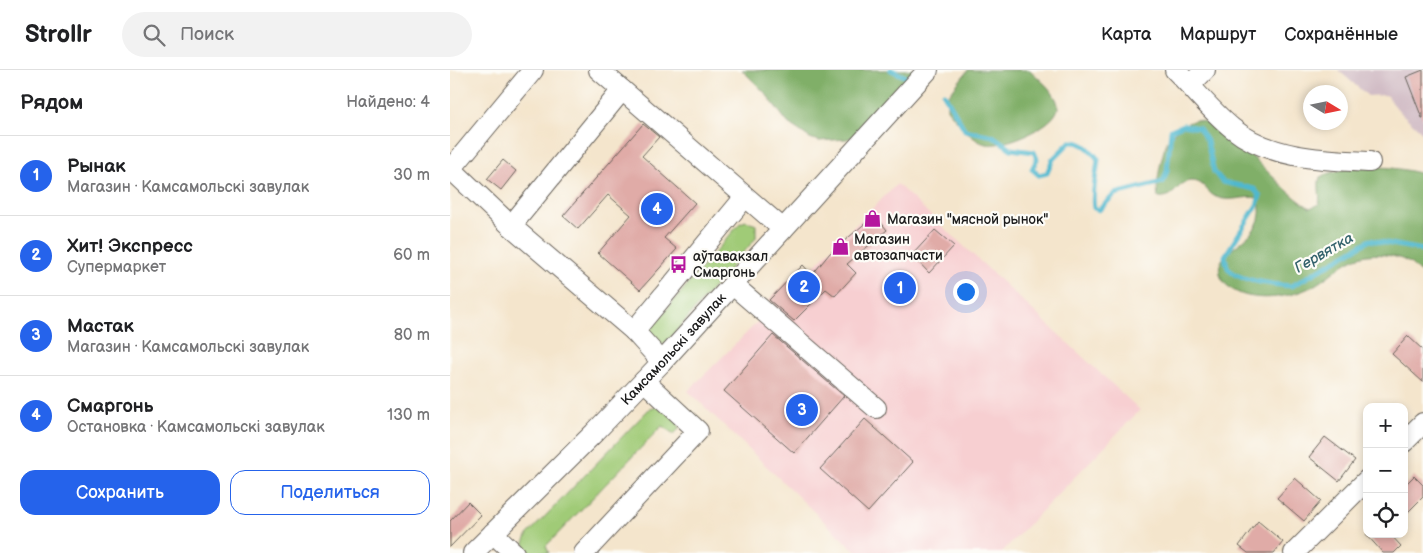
<!DOCTYPE html>
<html lang="ru">
<meta charset="utf-8">
<style>
body{margin:0;font-family:"Balsamiq Sans",sans-serif;background:#f2f2f2;color:#202124}
.controls{position:absolute;right:15px;bottom:15px;display:grid;overflow:hidden;border-radius:10px;box-shadow:0 2px 8px #0003}
.controls button{width:45px;height:45px;display:grid;place-items:center;padding:0;border:0;border-bottom:1px solid #e0e0e0;background:#fff;color:#202124;font:25px sans-serif}
.compass{position:absolute;left:853px;top:15px;width:45px;height:45px;border-radius:50%;background:#fff;box-shadow:0 2px 8px #0003;rotate:100deg}
.you{position:absolute;left:515px;top:221px;width:18px;height:18px;margin:-12px;border:4px solid #fff;border-radius:50%;background:#1a73e8;box-shadow:0 0 0 8px #1a73e833}
.badge{display:grid;place-items:center;width:32px;height:32px;border-radius:50%;background:#2563eb;color:#fff;font-size:16px;font-weight:700}
.pin{position:absolute;translate:-50% -50%;border:2px solid #fff;box-shadow:0 1px 5px #0006}
.list{margin:0;padding:0;list-style:none}
h2{display:flex;justify-content:space-between;align-items:center;height:65px;margin:0;padding:0 20px;font-size:21px}
h2 small{font-size:16px;font-weight:400;color:#757577}
.list li{display:grid;grid-template-columns:32px 1fr auto;gap:15px;align-items:center;box-sizing:border-box;height:80px;padding:0 20px;border-top:1px solid #e0e0e0}
.list b{display:block;font-size:19px;white-space:nowrap}
.list p{margin:0;font-size:16px;white-space:nowrap;color:#757577}
.list em{font-size:16px;font-style:normal;color:#757577}
.actions{display:flex;gap:10px;padding:15px 20px}
.actions a{flex:1;padding:11px 0;border:1px solid #2563eb;border-radius:15px;text-align:center;font-size:18px;color:#2563eb}
.actions .main{background:#2563eb;color:#fff}
.icon{flex:none;width:28px;height:28px;fill:none;stroke:currentColor;stroke-width:2;stroke-linecap:round;stroke-linejoin:round}
.map{position:relative;flex:none;width:973px;height:483px;overflow:hidden}
header{display:flex;align-items:center;gap:30px;box-sizing:border-box;height:70px;padding:0 25px;background:#fff;border-bottom:1px solid #e0e0e0}
header strong{font-size:24px}
nav{display:flex;gap:28px;margin-inline-start:auto;font-size:18px}
.search{width:350px;height:45px;background:#f2f2f2;display:flex;align-items:center;gap:12px;box-sizing:border-box;padding:0 18px;border-radius:28px;color:#757577;font-size:19px}
main{display:flex}
aside{flex:1;background:#fff}
.map>svg:first-child{display:block}
</style>
<header>
<strong>Strollr</strong>
<div class="search"><svg class="icon" aria-label="search" viewBox="0 0 24 24"><circle cx="10" cy="10" r="6"/><path d="M15 15l6 6"/></svg>Поиск</div>
<nav><a>Карта</a><a>Маршрут</a><a>Сохранённые</a></nav>
</header>
<main>
<aside>
<h2>Рядом<small>Найдено: 4</small></h2>
<ul class="list">
<li><span class="badge">1</span><div><b>Рынак</b><p>Магазин · Камсамольскі завулак</p></div><em>30 m</em></li>
<li><span class="badge">2</span><div><b>Хит! Экспресс</b><p>Супермаркет</p></div><em>60 m</em></li>
<li><span class="badge">3</span><div><b>Мастак</b><p>Магазин · Камсамольскі завулак</p></div><em>80 m</em></li>
<li><span class="badge">4</span><div><b>Смаргонь</b><p>Остановка · Камсамольскі завулак</p></div><em>130 m</em></li>
</ul>
<div class="actions"><a class="main">Сохранить</a><a>Поделиться</a></div>
</aside>
<div class="map">
<svg width="973" height="483" viewBox="0 0 973 483">
<rect width="100%" height="100%" fill="#fdfcf7"/>
<filter id="ink" filterUnits="userSpaceOnUse"><feTurbulence type="fractalNoise" baseFrequency=".02" numOctaves="2"/><feDisplacementMap in="SourceGraphic" scale="10" xChannelSelector="R" yChannelSelector="G"/><feConvolveMatrix kernelMatrix="1 2 1 2 8 2 1 2 1" color-interpolation-filters="sRGB"/></filter>
<filter id="wash" filterUnits="userSpaceOnUse"><feTurbulence type="fractalNoise" baseFrequency=".0096" numOctaves="4" result="noise"/><feDisplacementMap in="SourceGraphic" scale="20" xChannelSelector="R" yChannelSelector="G"/><feGaussianBlur stdDeviation="1.12" result="paint"/><feColorMatrix in="noise" values="0 0 0 0 0 0 0 0 0 0 0 0 0 0 0 0 0 1.4 0 .05"/><feComposite in="paint" operator="in"/></filter>
<g filter="url(#wash)">
<rect width="100%" height="100%" fill="#f4e5cc"/>
<polygon fill="#f7cfd1" points="447,114 690,340 551,483 407,483 238,321"/>
<polygon fill="#d2bdc6" points="888,0 973,0 973,63 950,42 936,25 918,26"/>
<g fill="#a0cb77" stroke="#5e744a">
<polygon points="296,151 306,155 306,168 216,273 207,273 199,267 199,260 290,153"/>
<polygon points="207,337 228,350 229,359 224,364 212,356 96,476 99,483 76,483 74,473 78,464 199,339"/>
</g>
<g fill="#80af68" stroke="#4e6642">
<polygon points="292,0 467,0 414,63 397,69 369,71 360,68 338,53 316,24"/>
<path d="M518,0H580C589,9 606,22 608,35C611,55 552,78 536,74C521,71 507,50 497,39V27Z"/>
<path d="M746,50C783,55 825,117 860,138L869,134C871,125 867,117 870,107C901,93 940,95 973,104V203C967,202 966,198 961,194C950,186 931,183 917,185C898,188 886,201 871,211C852,225 821,231 798,226C788,224 775,217 771,207C758,176 823,173 808,128C794,125 781,133 766,127C757,123 753,110 741,111C726,112 727,129 708,127C705,116 712,81 718,70C724,60 735,53 746,50Z"/>
</g>
<g fill="none" stroke-linecap="round" stroke-linejoin="round">
<g stroke="#50b8ce" stroke-width="5">
<polyline points="441,0 456,7"/>
<path d="M494,24L515,60L543,66L561,79L584,82L587,89L582,99L589,105L597,103L603,89L620,72C634,71 640,80 648,89C647,102 641,126 644,138L649,140L665,124L713,112L717,101L721,60L733,55L749,58L757,71L764,102L773,112L804,119L810,126L807,135L775,186C776,190 776,195 778,198C785,211 828,215 842,216L920,170L973,180"/>
</g>
</g>
<g id="blocks">
<g fill="#e0aba7">
<polygon points="973,0 973,48 972,48 956,7"/>
<polygon points="193,54 209,67 192,86 245,133 214,168 227,179 190,220 148,183 181,145 158,125 128,159 113,146"/>
<polygon points="53,90 66,101 51,120 37,109"/>
<polygon points="425,145 437,160 397,194 406,203 385,226 376,219 344,251 319,230 353,195 362,205 380,183"/>
<polygon points="485,160 504,176 479,203 462,185"/>
<polygon points="323,265 394,326 344,383 274,321"/>
<polygon points="958,266 973,280 973,312 942,284"/>
<polygon points="415,349 463,392 418,442 370,399"/>
<polygon points="875,367 905,390 889,411 859,387"/>
<polygon points="964,406 973,415 973,427 954,446 954,416"/>
<polygon points="845,408 871,431 854,451 827,428"/>
<polygon points="18,432 31,445 0,477 0,451"/>
<polygon points="808,451 833,472 824,483 798,483 789,476"/>
<polygon points="916,464 940,464 951,476 944,483 933,483"/>
</g>
</g>
</g>
<g filter="url(#ink)">
<use href="#blocks" fill-opacity="0" stroke="#68625a" stroke-width="1"/>
<g fill="none" stroke-linecap="round" stroke-linejoin="round">
<defs>
<g id="minor">
<polyline points="83,0 1,99 61,156 184,261 212,292"/>
<polyline points="149,0 333,159"/>
<path d="M725,0C744,19 761,41 782,58C820,89 874,90 920,92"/>
<polyline points="740,15 755,0"/>
<polyline points="61,156 172,20"/>
<polyline points="283,215 426,338"/>
<polyline points="184,261 295,127"/>
<polyline points="954,372 973,353"/>
<polyline points="43,463 64,483"/>
<path id="s1" d="M23,483L144,363L212,292L478,0"/>
<polyline points="134,483 248,361 194,311"/>
<polyline points="844,483 917,410"/>
</g>
</defs>
<use href="#minor" stroke="#68625a" stroke-width="22"/>
<use href="#minor" stroke="#fff" stroke-width="20"/>
</g>
</g>
<defs>
<symbol id="shop-bare" viewBox="-9 -9 18 18"><path d="M-5-2.5h2.3a2.7 3.5 0 0 1 5.4 0H5L5.5 6h-11ZM-1.5-2.5h3a1.5 2.3 0 0 0-3 0Z" fill="#b5179e" stroke="#fdfcf7" stroke-width="2.5" paint-order="stroke"/></symbol>
<symbol id="bus-bare" viewBox="-9 -9 18 18"><path d="M-5-6H5V4H4V6H2V4H-2V6H-4V4H-5ZM-3.5-4V0h7V-4ZM-3.5 1.2v1.5H-2V1.2ZM2 1.2v1.5H3.5V1.2Z" fill="#b5179e" stroke="#fdfcf7" stroke-width="2.5" paint-order="stroke"/></symbol>
</defs>
<g fill-rule="evenodd">
<use href="#shop-bare" x="410" y="136" width="25" height="25"/>
<use href="#shop-bare" x="378" y="164" width="25" height="25"/>
<use href="#bus-bare" x="216" y="182" width="25" height="25"/>
</g>
<g text-anchor="middle" dominant-baseline="central" stroke-width="4.5" stroke-linejoin="round" paint-order="stroke">
<g font-size="14" fill="#1c1c1c" stroke="#fdfcf7" text-anchor="start">
<text x="437" y="149">Магазин "мясной рынок"</text>
<text x="404" y="169">Магазин<tspan x="404" dy="16">автозапчасти</tspan></text>
<text x="243" y="186">аўтавакзал<tspan x="243" dy="16">Смаргонь</tspan></text>
</g>
<g font-size="14" fill="#1c1c1c" stroke="#fdfcf7">
<text stroke="none"><textPath href="#s1" startOffset="286">Камсамольскі завулак</textPath></text>
</g>
<g font-size="15" font-style="italic" fill="#33626c" stroke="#fdfcf7">
<text transform="translate(874 183) rotate(-30)">Гервятка</text>
</g>
</g>
</svg>
<div class="controls">
<button>+</button>
<button>−</button>
<button><svg class="icon" aria-label="locate" viewBox="0 0 24 24"><circle cx="12" cy="12" r="6"/><path d="M12 2v4M12 18v4M2 12h4M18 12h4"/></svg></button>
</div>
<svg class="compass" viewBox="-18 -18 36 36"><path d="M0-13l5 13h-10z" fill="#e53935"/><path d="M0 13l5-13h-10z" fill="#757577"/></svg>
<div class="you"></div>
<div class="pin badge" style="left:450px;top:218px">1</div>
<div class="pin badge" style="left:354px;top:217px">2</div>
<div class="pin badge" style="left:352px;top:340px">3</div>
<div class="pin badge" style="left:207px;top:139px">4</div>
</div>
</main>
